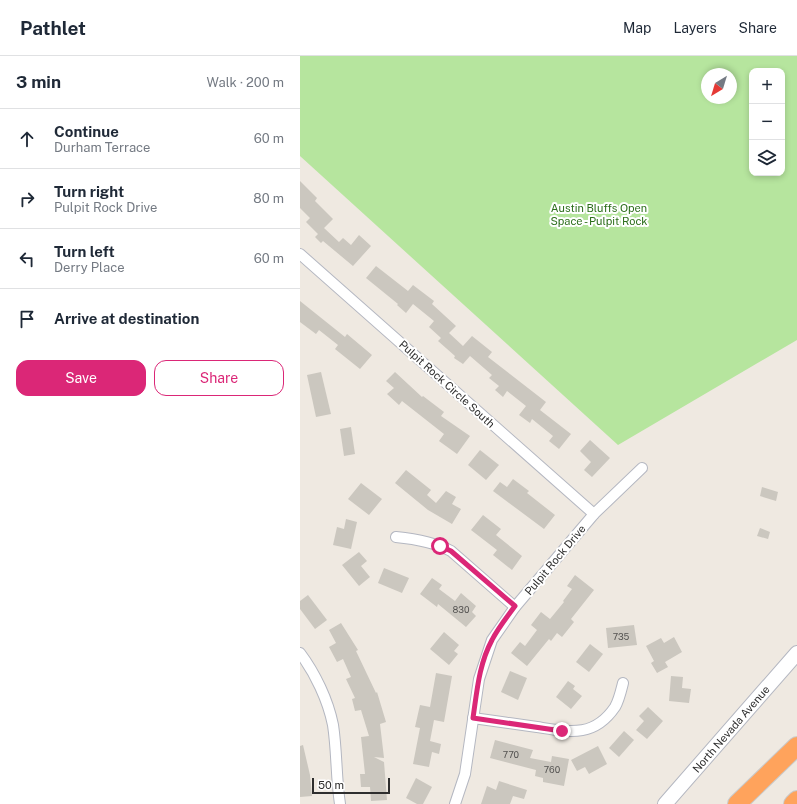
<!DOCTYPE html>
<meta charset="utf-8">
<style>
body{margin:0;font-family:"Public Sans",sans-serif;background:#f6f6f7;color:#1f2937}
.controls{position:absolute;right:12px;top:12px;display:grid;overflow:hidden;border-radius:8px;box-shadow:0 2px 6px #0003}
.controls button{width:36px;height:36px;display:grid;place-items:center;padding:0;border:0;border-bottom:1px solid #e0e1e3;background:#fff;color:#1f2937;font:20px sans-serif}
.compass{position:absolute;left:401px;top:12px;width:36px;height:36px;border-radius:50%;background:#fff;box-shadow:0 2px 6px #0003;rotate:218deg}
.scale{position:absolute;left:12px;bottom:10px;width:78px;box-sizing:border-box;padding-left:4px;border:2px solid #2e2e2e;border-top:0;font-size:11px;line-height:14px;white-space:nowrap;color:#2e2e2e;-webkit-text-stroke:3px #fff;paint-order:stroke}
.stop{position:absolute;width:12px;height:12px;margin:-9px;border:3px solid #db2777;border-radius:50%;background:#fff}
.stop.end{background:#db2777;border-color:#fff;box-shadow:0 1px 4px #0008}
.list{margin:0;padding:0;list-style:none}
h2{display:flex;justify-content:space-between;align-items:center;height:52px;margin:0;padding:0 16px;font-size:17px}
h2 small{font-size:13px;font-weight:400;color:#747a83}
.list li{display:grid;grid-template-columns:26px 1fr auto;gap:12px;align-items:center;box-sizing:border-box;height:60px;padding:0 16px;border-top:1px solid #e0e1e3}
.list b{display:block;font-size:15px;white-space:nowrap}
.list p{margin:0;font-size:13px;white-space:nowrap;color:#747a83}
.list em{font-size:13px;font-style:normal;color:#747a83}
.actions{display:flex;gap:8px;padding:12px 16px}
.actions a{flex:1;padding:9px 0;border:1px solid #db2777;border-radius:12px;text-align:center;font-size:14px;color:#db2777}
.actions .main{background:#db2777;color:#fff}
.icon{flex:none;width:22px;height:22px;fill:none;stroke:currentColor;stroke-width:2;stroke-linecap:round;stroke-linejoin:round}
.map{position:relative;flex:none;width:497px;height:748px;overflow:hidden}
header{display:flex;align-items:center;gap:24px;box-sizing:border-box;height:56px;padding:0 20px;background:#fff;border-bottom:1px solid #e0e1e3}
header strong{font-size:19px}
nav{display:flex;gap:22px;margin-inline-start:auto;font-size:14px}
main{display:flex}
aside{flex:1;background:#fff}
.map>svg:first-child{display:block}
</style>
<header>
<strong>Pathlet</strong>
<nav><a>Map</a><a>Layers</a><a>Share</a></nav>
</header>
<main>
<aside>
<h2>3 min<small>Walk · 200 m</small></h2>
<ul class="list">
<li><svg class="icon" aria-label="ahead" viewBox="0 0 24 24"><path d="M12 20V5M6 11l6-6 6 6"/></svg><div><b>Continue</b><p>Durham Terrace</p></div><em>60 m</em></li>
<li><svg class="icon" aria-label="right" viewBox="0 0 24 24"><path d="M7 20v-9h11M14 6l5 5-5 5"/></svg><div><b>Turn right</b><p>Pulpit Rock Drive</p></div><em>80 m</em></li>
<li><svg class="icon" aria-label="left" viewBox="0 0 24 24"><path d="M17 20v-9H6M10 6l-5 5 5 5"/></svg><div><b>Turn left</b><p>Derry Place</p></div><em>60 m</em></li>
<li><svg class="icon" aria-label="arrive" viewBox="0 0 24 24"><path d="M6 21V4h12l-3 4 3 4H6"/></svg><div><b>Arrive at destination</b></div></li>
</ul>
<div class="actions"><a class="main">Save</a><a>Share</a></div>
</aside>
<div class="map">
<svg width="497" height="748" viewBox="0 0 497 748">
<rect width="100%" height="100%" fill="#efe9e1"/>
<path fill="#b6e59e" fill-rule="evenodd" d="M0,0H497V284L318,389L0,100ZM452,15H482V117H452ZM407,18H431V42H407Z"/>
<g fill="#cbc7bf">
<polygon points="0,125 17,142 15,145 33,163 24,172 39,186 43,182 51,189 59,179 71,190 53,210 23,185 21,187 15,181 18,178 6,166 10,162 0,152"/>
<polygon points="76,210 108,235 113,229 134,245 132,248 156,270 149,277 163,290 172,280 192,296 188,301 246,346 240,354 271,378 259,393 249,385 253,380 232,363 230,367 219,359 226,350 207,335 203,341 195,334 199,330 189,322 192,319 170,300 163,308 154,302 155,300 138,285 141,282 129,271 134,265 113,248 106,257 97,249 98,248 66,222"/>
<polygon points="0,245 45,281 47,278 72,299 60,313 35,293 38,289 19,274 16,278 0,266"/>
<polygon points="21,316 31,358 16,361 7,319"/>
<polygon points="95,316 122,341 123,340 144,356 141,360 170,380 157,398 139,385 144,378 102,345 99,349 87,338 94,332 86,325"/>
<polygon points="51,371 55,398 44,400 40,373"/>
<polygon points="290,384 310,402 292,421 284,414 291,406 280,395"/>
<polygon points="180,394 199,409 186,424 168,409"/>
<polygon points="106,414 131,434 127,439 136,447 146,435 156,441 152,448 161,453 152,468 128,454 95,427"/>
<polygon points="213,423 229,435 227,437 255,459 244,473 193,435 200,426 207,431"/>
<polygon points="61,427 82,443 69,459 48,443"/>
<polygon points="462,431 478,436 476,445 460,440"/>
<polygon points="183,459 201,473 196,479 222,500 212,514 193,499 197,494 171,474"/>
<polygon points="46,463 57,466 51,493 33,489 37,471 44,473"/>
<polygon points="460,472 470,476 468,483 457,480"/>
<polygon points="59,496 67,505 61,510 70,521 59,530 42,509"/>
<polygon points="84,512 109,522 102,537 78,527"/>
<polygon points="275,519 294,534 271,563 274,566 262,581 257,577 251,585 249,583 227,610 211,597 220,586 225,590 237,574 231,569 241,556 250,563 264,546 263,545 272,533 267,530"/>
<polygon points="132,522 142,529 139,533 155,545 161,537 176,550 172,556 176,560 166,571 138,548 137,551 120,538"/>
<polygon points="8,539 27,564 15,573 0,553 0,545"/>
<polygon points="41,567 58,594 56,595 76,637 77,636 86,666 80,668 84,702 74,701 84,706 87,744 71,745 70,731 61,731 60,718 65,718 61,681 69,680 61,654 55,655 52,643 55,642 46,623 51,621 43,603 37,606 29,591 36,587 29,574"/>
<polygon points="334,569 337,589 308,592 306,572"/>
<polygon points="144,576 159,589 154,595 158,598 149,609 130,593"/>
<polygon points="374,581 382,596 365,606 368,611 357,617 351,607 354,605 346,590 361,582 364,587"/>
<polygon points="290,588 303,598 289,616 276,606"/>
<polygon points="210,615 227,622 218,644 201,636"/>
<polygon points="136,617 152,620 144,666 134,664 130,685 141,688 139,698 132,696 129,711 113,708 120,672 115,671 120,649 130,651"/>
<polygon points="371,620 383,621 382,632 391,633 389,647 369,645"/>
<polygon points="268,625 275,630 273,633 282,640 271,653 256,641"/>
<polygon points="348,651 363,665 347,683 336,674 344,665 339,660"/>
<polygon points="324,675 334,684 319,701 309,692"/>
<polygon points="195,684 233,694 230,702 251,706 252,700 269,703 264,730 243,726 243,722 235,720 236,714 190,702"/>
<polygon points="3,689 10,719 12,740 0,741 0,690"/>
<polygon points="298,690 307,708 289,718 285,711 277,715 271,704"/>
<polygon points="116,722 132,731 123,748 117,748 106,742"/>
<polygon points="199,725 227,734 224,743 213,740 210,748 181,748 187,730 196,734"/>
</g>
<g fill="none" stroke-linecap="round" stroke-linejoin="round">
<defs>
<g id="street">
<polyline points="0,198 294,458"/>
<path d="M96,481C116,483 134,486 151,495L215,551"/>
<path d="M0,597C15,617 28,644 33,669C37,695 36,722 40,748"/>
<path d="M173,662C194,665 216,668 237,671C269,676 294,682 315,651C319,644 321,635 323,627"/>
<polyline points="155,748 165,718 179,623 192,584 215,551 294,458 342,412"/>
</g>
<polyline id="secondary" points="365,748 497,597"/>
<g id="highway">
<polyline points="437,748 497,690"/>
<polyline points="493,748 497,744"/>
</g>
</defs>
<use href="#street" stroke="#b4b7c1" stroke-width="12"/>
<use href="#secondary" stroke="#b4b7c1" stroke-width="16"/>
<use href="#highway" stroke="#c9c9c9" stroke-width="20"/>
<use href="#street" stroke="#fff" stroke-width="10"/>
<use href="#secondary" stroke="#fff" stroke-width="14"/>
<use href="#highway" stroke="#ffa35c" stroke-width="18"/>
</g>
<g fill="none" stroke-linecap="round" stroke-linejoin="round">
<path stroke="#db2777" stroke-width="5" d="M140,490L151,495L215,550C207,561 198,572 192,584C179,608 177,635 173,662L262,675"/>
</g>
<g text-anchor="middle" dominant-baseline="central" stroke-width="4" stroke-linejoin="round" paint-order="stroke">
<g font-size="9" fill="#555452">
<text x="161" y="553">830</text>
<text x="321" y="580">735</text>
<text x="211" y="698">770</text>
<text x="252" y="713">760</text>
</g>
<g font-size="11" fill="#2c6e1b" stroke="#fff">
<text x="299" y="152">Austin Bluffs Open<tspan x="299" dy="13">Space - Pulpit Rock</tspan></text>
</g>
<g font-size="11" fill="#2e2e2e" stroke="#fff">
<text transform="translate(147 328) rotate(42)">Pulpit Rock Circle South</text>
<text transform="translate(255 504) rotate(-50)">Pulpit Rock Drive</text>
<text transform="translate(431 673) rotate(-49)">North Nevada Avenue</text>
</g>
</g>
</svg>
<div class="controls">
<button>+</button>
<button>−</button>
<button><svg class="icon" aria-label="layers" viewBox="0 0 24 24"><path d="M12 4l9 5-9 5-9-5zM3 14l9 5 9-5"/></svg></button>
</div>
<svg class="compass" viewBox="-18 -18 36 36"><path d="M0-13l5 13h-10z" fill="#e53935"/><path d="M0 13l5-13h-10z" fill="#747a83"/></svg>
<div class="scale">50 m</div>
<div class="stop" style="left:140px;top:490px"></div>
<div class="stop end" style="left:262px;top:675px"></div>
</div>
</main>
